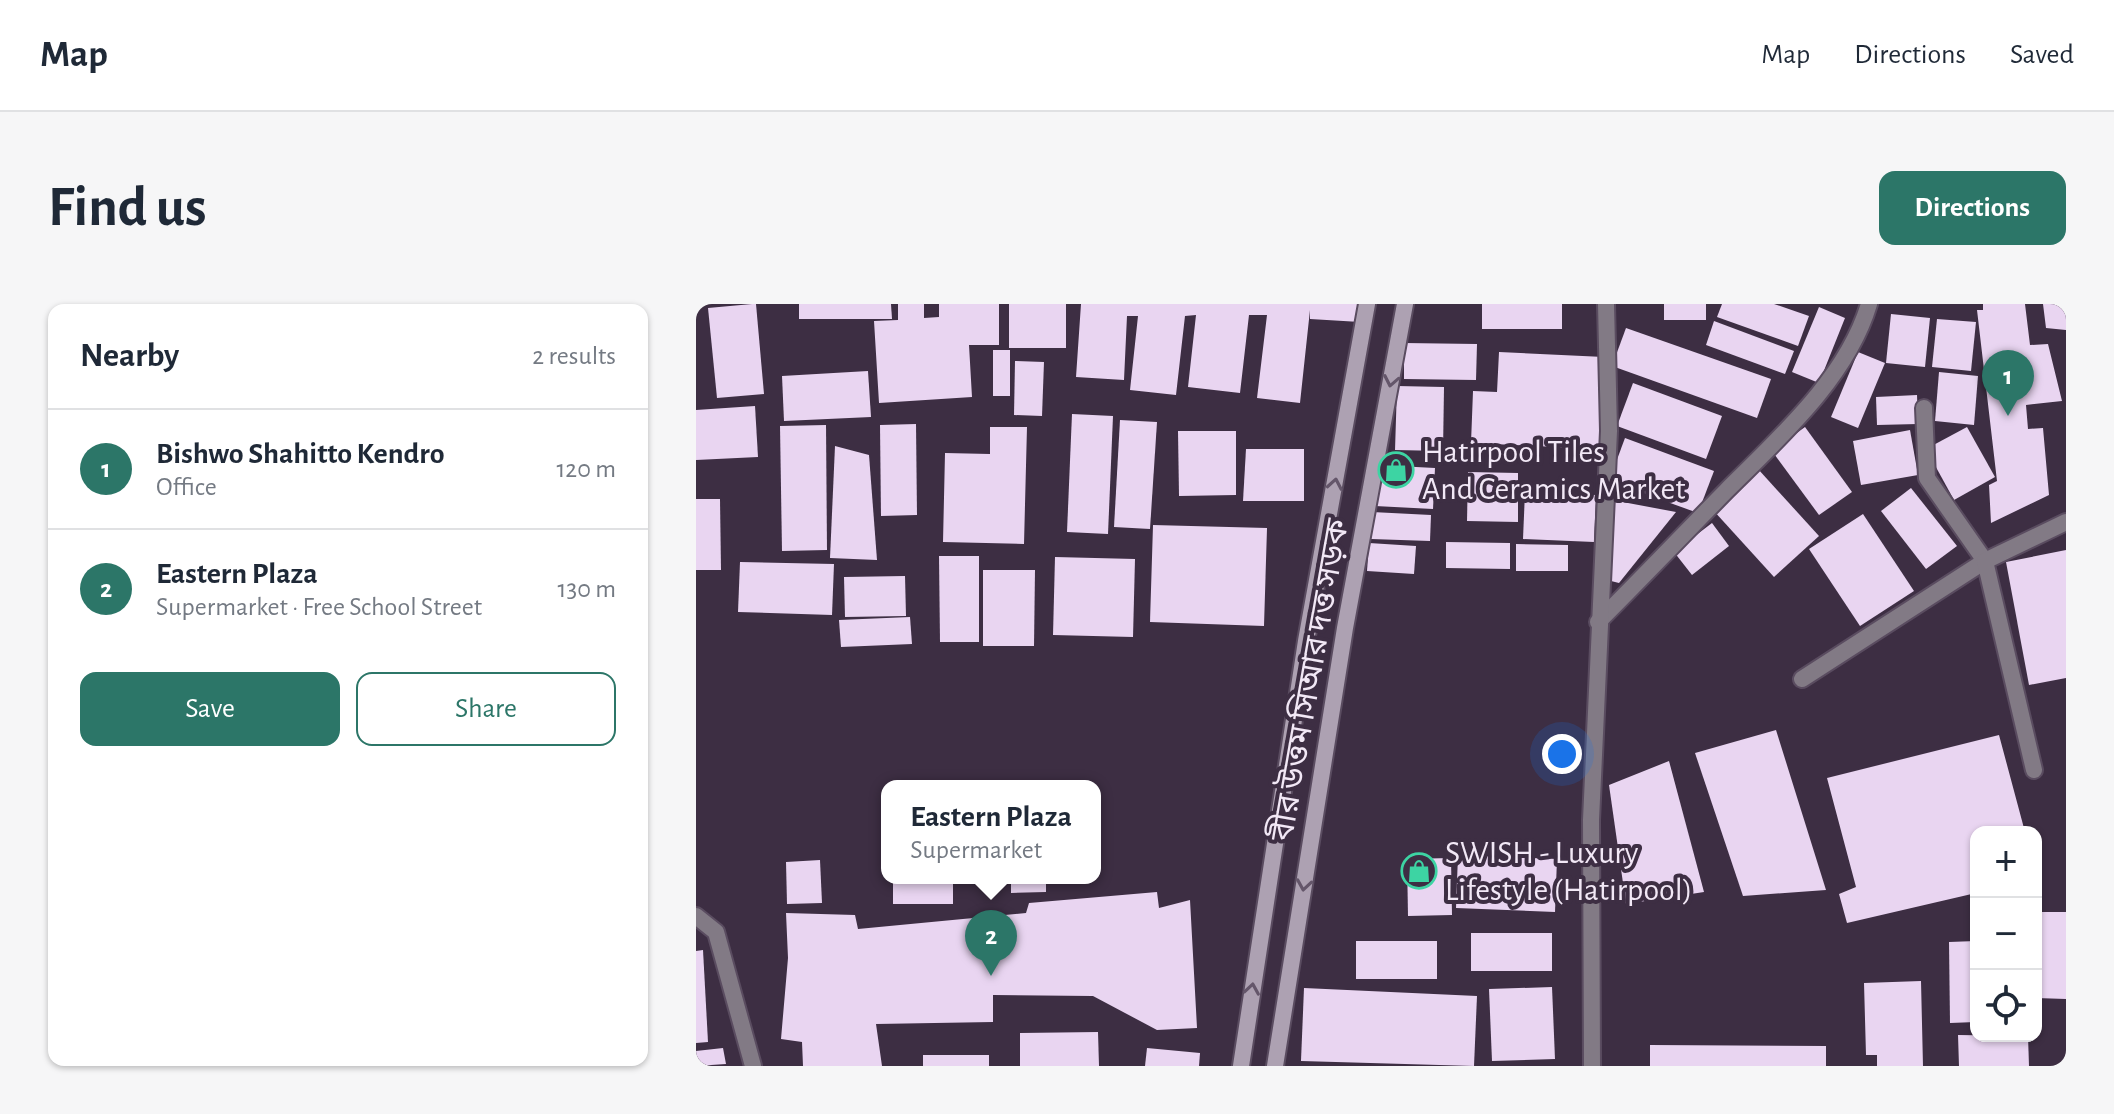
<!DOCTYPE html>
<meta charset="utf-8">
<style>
body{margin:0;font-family:"Alegreya Sans","Noto Sans Bengali",sans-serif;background:#f6f6f7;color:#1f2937}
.controls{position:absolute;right:24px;bottom:24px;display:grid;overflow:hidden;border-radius:16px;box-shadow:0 2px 6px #0004}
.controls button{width:72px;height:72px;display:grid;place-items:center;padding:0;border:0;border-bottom:2px solid #e0e1e3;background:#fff;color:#1f2937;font:40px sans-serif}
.you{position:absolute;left:866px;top:450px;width:28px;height:28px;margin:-20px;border:6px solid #fff;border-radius:50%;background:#1a73e8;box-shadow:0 0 0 12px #1a73e833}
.badge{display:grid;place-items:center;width:52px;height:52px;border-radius:50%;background:#2c7668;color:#fff;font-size:26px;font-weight:700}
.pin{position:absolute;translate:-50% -66px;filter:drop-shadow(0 2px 4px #0008)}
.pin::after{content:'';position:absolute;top:42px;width:28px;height:24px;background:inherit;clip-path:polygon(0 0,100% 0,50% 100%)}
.popup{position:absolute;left:185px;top:476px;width:220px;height:104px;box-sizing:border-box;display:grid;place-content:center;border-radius:16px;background:#fff;filter:drop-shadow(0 2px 6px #0005);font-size:26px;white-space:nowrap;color:#747a83}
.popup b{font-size:30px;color:#1f2937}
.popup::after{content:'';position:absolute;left:50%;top:100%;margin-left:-16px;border:16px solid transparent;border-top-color:#fff}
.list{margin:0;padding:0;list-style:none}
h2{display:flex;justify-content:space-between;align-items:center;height:104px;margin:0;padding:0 32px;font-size:34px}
h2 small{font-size:26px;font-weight:400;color:#747a83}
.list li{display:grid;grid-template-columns:52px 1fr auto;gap:24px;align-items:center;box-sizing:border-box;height:120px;padding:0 32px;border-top:2px solid #e0e1e3}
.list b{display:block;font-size:30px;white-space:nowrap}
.list p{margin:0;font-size:26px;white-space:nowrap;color:#747a83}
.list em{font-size:26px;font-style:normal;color:#747a83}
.actions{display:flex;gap:16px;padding:24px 32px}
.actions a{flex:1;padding:18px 0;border:2px solid #2c7668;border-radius:16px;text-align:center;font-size:28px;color:#2c7668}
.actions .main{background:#2c7668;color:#fff}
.icon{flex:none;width:44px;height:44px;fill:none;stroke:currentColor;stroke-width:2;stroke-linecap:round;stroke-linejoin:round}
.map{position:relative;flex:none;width:1370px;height:762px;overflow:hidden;border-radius:16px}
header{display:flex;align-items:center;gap:48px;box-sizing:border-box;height:112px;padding:0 40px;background:#fff;border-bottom:2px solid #e0e1e3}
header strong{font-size:38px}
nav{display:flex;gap:44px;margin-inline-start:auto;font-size:28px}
.intro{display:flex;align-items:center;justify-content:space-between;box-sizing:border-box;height:192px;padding:0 48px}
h1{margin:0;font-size:56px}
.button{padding:20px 36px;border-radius:16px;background:#2c7668;color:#fff;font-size:28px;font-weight:700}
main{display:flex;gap:48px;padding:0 48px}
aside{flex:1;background:#fff;border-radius:16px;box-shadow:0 2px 6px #0004}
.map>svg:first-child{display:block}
</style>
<header>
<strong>Map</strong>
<nav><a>Map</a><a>Directions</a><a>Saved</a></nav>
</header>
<div class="intro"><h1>Find us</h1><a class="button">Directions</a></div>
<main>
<aside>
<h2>Nearby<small>2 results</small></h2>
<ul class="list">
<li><span class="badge">1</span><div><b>Bishwo Shahitto Kendro</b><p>Office</p></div><em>120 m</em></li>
<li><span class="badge">2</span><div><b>Eastern Plaza</b><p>Supermarket · Free School Street</p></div><em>130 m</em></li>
</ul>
<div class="actions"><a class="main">Save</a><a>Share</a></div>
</aside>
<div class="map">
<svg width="1370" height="762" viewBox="0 0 1370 762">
<rect width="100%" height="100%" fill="#3d2e43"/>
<g fill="#e9d5f1">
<polygon points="56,0 60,0 68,90 21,94 12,4"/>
<polygon points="103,0 195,0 196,15 103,15"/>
<polygon points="202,0 228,0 228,14 243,13 243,0 303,0 303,41 273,41 276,93 183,99 178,17 202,16"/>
<rect x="313" y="0" width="57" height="44"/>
<polygon points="385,0 664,0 664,18 614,15 614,6 604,99 561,94 571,11 553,11 544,89 492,83 500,11 489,12 480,91 434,86 442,12 431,12 428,76 380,73"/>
<rect x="786" y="0" width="80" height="25"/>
<rect x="968" y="0" width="42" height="16"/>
<polygon points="1026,0 1078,0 1113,12 1102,42 1021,13"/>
<polygon points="1287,0 1329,0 1334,41 1352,40 1366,97 1330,101 1332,125 1347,124 1353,191 1295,219 1293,181 1301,177 1281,6 1287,6"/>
<polygon points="1347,0 1370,0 1370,26 1350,24"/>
<polygon points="1123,3 1149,14 1123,79 1096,68"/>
<polygon points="1195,10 1234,14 1229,63 1190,59"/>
<polygon points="1241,15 1280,18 1275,67 1236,63"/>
<polygon points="1018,17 1098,47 1089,70 1010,41"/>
<polygon points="930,24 1075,75 1061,114 916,62"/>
<polygon points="708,39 781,40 780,76 708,75"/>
<rect x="297" y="46" width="17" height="46"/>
<polygon points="803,48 908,53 905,145 775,139 777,87 801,88"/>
<polygon points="1162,48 1189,59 1162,124 1135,113"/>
<polygon points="319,57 348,58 346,112 318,111"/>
<polygon points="172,67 175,113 88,117 86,72"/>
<polygon points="1243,68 1282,72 1278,121 1239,117"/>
<polygon points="937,79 1026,112 1010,155 921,122"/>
<polygon points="701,82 748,83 747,147 699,146"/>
<polygon points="1221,91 1222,120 1181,121 1180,93"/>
<polygon points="59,102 62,153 0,156 0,106"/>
<polygon points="376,110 417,112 412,230 371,228"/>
<polygon points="424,116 461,118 454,225 418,223"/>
<polygon points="220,120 221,211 185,212 184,121"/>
<polygon points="130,121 131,246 86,247 84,122"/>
<polygon points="294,123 331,123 328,240 247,238 249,149 294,150"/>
<polygon points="1109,123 1156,188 1123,211 1076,147"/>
<polygon points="1271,123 1299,173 1258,196 1230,145"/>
<polygon points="1214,126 1222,171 1165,181 1157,137"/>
<polygon points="482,127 540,127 540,191 483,192"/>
<polygon points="929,134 1018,167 1002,209 913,177"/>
<polygon points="139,142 173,151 181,256 134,254"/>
<polygon points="550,145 608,145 608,197 547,197"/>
<polygon points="682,161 739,164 737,205 679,202"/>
<polygon points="1062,165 1123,232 1078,273 1017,206"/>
<polygon points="772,168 822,169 822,218 771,217"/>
<polygon points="1215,184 1261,242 1230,265 1185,207"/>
<polygon points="829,188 900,191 898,238 827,235"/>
<polygon points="0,195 24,195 25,266 0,266"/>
<polygon points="916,196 980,208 923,279 911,276"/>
<polygon points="676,208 735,211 734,237 675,235"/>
<polygon points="1167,210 1218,287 1164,322 1113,245"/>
<polygon points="1016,219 1033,242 996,271 978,248"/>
<polygon points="457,221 571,224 568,322 454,318"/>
<polygon points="750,238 814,239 814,265 750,264"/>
<polygon points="673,239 720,242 718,270 671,267"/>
<polygon points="820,240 872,241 872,267 820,267"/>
<polygon points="1370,246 1370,374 1333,381 1310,258"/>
<polygon points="243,252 283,252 283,338 244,338"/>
<polygon points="359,253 439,255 437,333 357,331"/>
<polygon points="44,258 138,260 136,311 42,308"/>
<polygon points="287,266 339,266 338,342 287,342"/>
<polygon points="209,272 210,312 149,313 148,273"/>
<polygon points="214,313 216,340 145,343 143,316"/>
<polygon points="1080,426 1130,586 1047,592 999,449"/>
<polygon points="1303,431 1329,528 1280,528 1280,589 1151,619 1143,590 1160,583 1131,474"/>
<polygon points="973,457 1008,588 930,600 913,481"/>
<polygon points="762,551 861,555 859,608 760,604"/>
<polygon points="755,554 756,611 712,612 711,555"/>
<polygon points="124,556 126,599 91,600 90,558"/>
<rect x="197" y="574" width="60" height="26"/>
<polygon points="315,574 350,574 350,588 315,589"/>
<polygon points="461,588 463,604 494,596 501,724 461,726 397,692 297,691 297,718 180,720 186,762 107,762 106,738 85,735 92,654 90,609 159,611 162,625 330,609 333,599"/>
<polygon points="1340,608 1370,608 1370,695 1340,694"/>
<rect x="775" y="629" width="81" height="38"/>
<rect x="660" y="637" width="81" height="38"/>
<polygon points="1280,637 1280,718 1254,719 1253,638"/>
<polygon points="7,646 12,738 0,739 0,647"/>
<polygon points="1225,677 1227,762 1181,762 1181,751 1170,751 1168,679"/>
<polygon points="856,683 859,755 796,757 793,685"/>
<polygon points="608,684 781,692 778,762 605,757"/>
<polygon points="402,728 403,762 324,762 324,729"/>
<polygon points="1262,731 1332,732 1333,762 1263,762"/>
<polygon points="954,741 1130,742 1130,762 954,762"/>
<polygon points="27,744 30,760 0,762 0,747"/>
<polygon points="451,744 504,749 503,762 449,762"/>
<rect x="227" y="751" width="66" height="11"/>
</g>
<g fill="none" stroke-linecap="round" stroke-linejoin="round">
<defs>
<g id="street">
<path d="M902,318C945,275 987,231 1030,187C1083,134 1151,74 1173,0"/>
<polyline points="1106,375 1289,257 1231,174 1228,104"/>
<polyline points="1338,466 1289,257 1370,218"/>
<polyline points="0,612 20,628 57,762"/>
<polyline points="896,762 895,516 913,127 910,0"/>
</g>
<g id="secondary">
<polyline points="545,762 610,337 671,0"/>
<polyline points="579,762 649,324 709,0"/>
</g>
</defs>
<use href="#street" stroke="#5a4c60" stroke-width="20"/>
<use href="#secondary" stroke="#5a4c60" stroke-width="20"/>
<use href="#street" stroke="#827a85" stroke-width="16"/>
<use href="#secondary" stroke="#ada1b2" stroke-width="16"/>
</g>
<defs><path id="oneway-chevron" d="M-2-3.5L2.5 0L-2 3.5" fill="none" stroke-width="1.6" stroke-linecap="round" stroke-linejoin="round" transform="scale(2)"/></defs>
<g stroke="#64566a">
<use href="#oneway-chevron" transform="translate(695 77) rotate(101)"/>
<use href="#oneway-chevron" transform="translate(639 180) rotate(-80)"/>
<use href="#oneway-chevron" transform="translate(608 581) rotate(99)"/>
<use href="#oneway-chevron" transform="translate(556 685) rotate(-81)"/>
</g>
<defs>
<symbol id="shop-ring" viewBox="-11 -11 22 22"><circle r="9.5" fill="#3d2e43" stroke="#3dd4a3" stroke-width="1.5"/><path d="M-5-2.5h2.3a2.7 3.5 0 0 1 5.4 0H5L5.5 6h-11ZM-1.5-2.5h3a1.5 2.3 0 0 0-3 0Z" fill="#3dd4a3"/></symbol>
</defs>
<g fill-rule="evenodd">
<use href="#shop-ring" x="680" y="146" width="40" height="40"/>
<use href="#shop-ring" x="703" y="547" width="40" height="40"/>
</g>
<g text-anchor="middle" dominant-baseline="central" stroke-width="8" stroke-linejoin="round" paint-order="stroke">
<g font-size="32" fill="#f2e8f6" stroke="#3d2e43" text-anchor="start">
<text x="726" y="148">Hatirpool Tiles<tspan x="726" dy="37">And Ceramics Market</tspan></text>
<text x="749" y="549">SWISH - Luxury<tspan x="749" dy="37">Lifestyle (Hatirpool)</tspan></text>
</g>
<g font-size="32" fill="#f2e8f6" stroke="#3d2e43">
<text transform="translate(614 376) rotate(-80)">বীর উত্তম সিআর দত্ত সড়ক</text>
</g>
</g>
</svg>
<div class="controls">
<button>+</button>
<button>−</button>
<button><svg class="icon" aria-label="locate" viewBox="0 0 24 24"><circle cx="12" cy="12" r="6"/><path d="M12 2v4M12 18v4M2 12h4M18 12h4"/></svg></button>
</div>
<div class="you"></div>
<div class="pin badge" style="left:1312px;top:112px">1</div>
<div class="pin badge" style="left:295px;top:672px">2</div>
<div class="popup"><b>Eastern Plaza</b>Supermarket</div>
</div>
</main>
